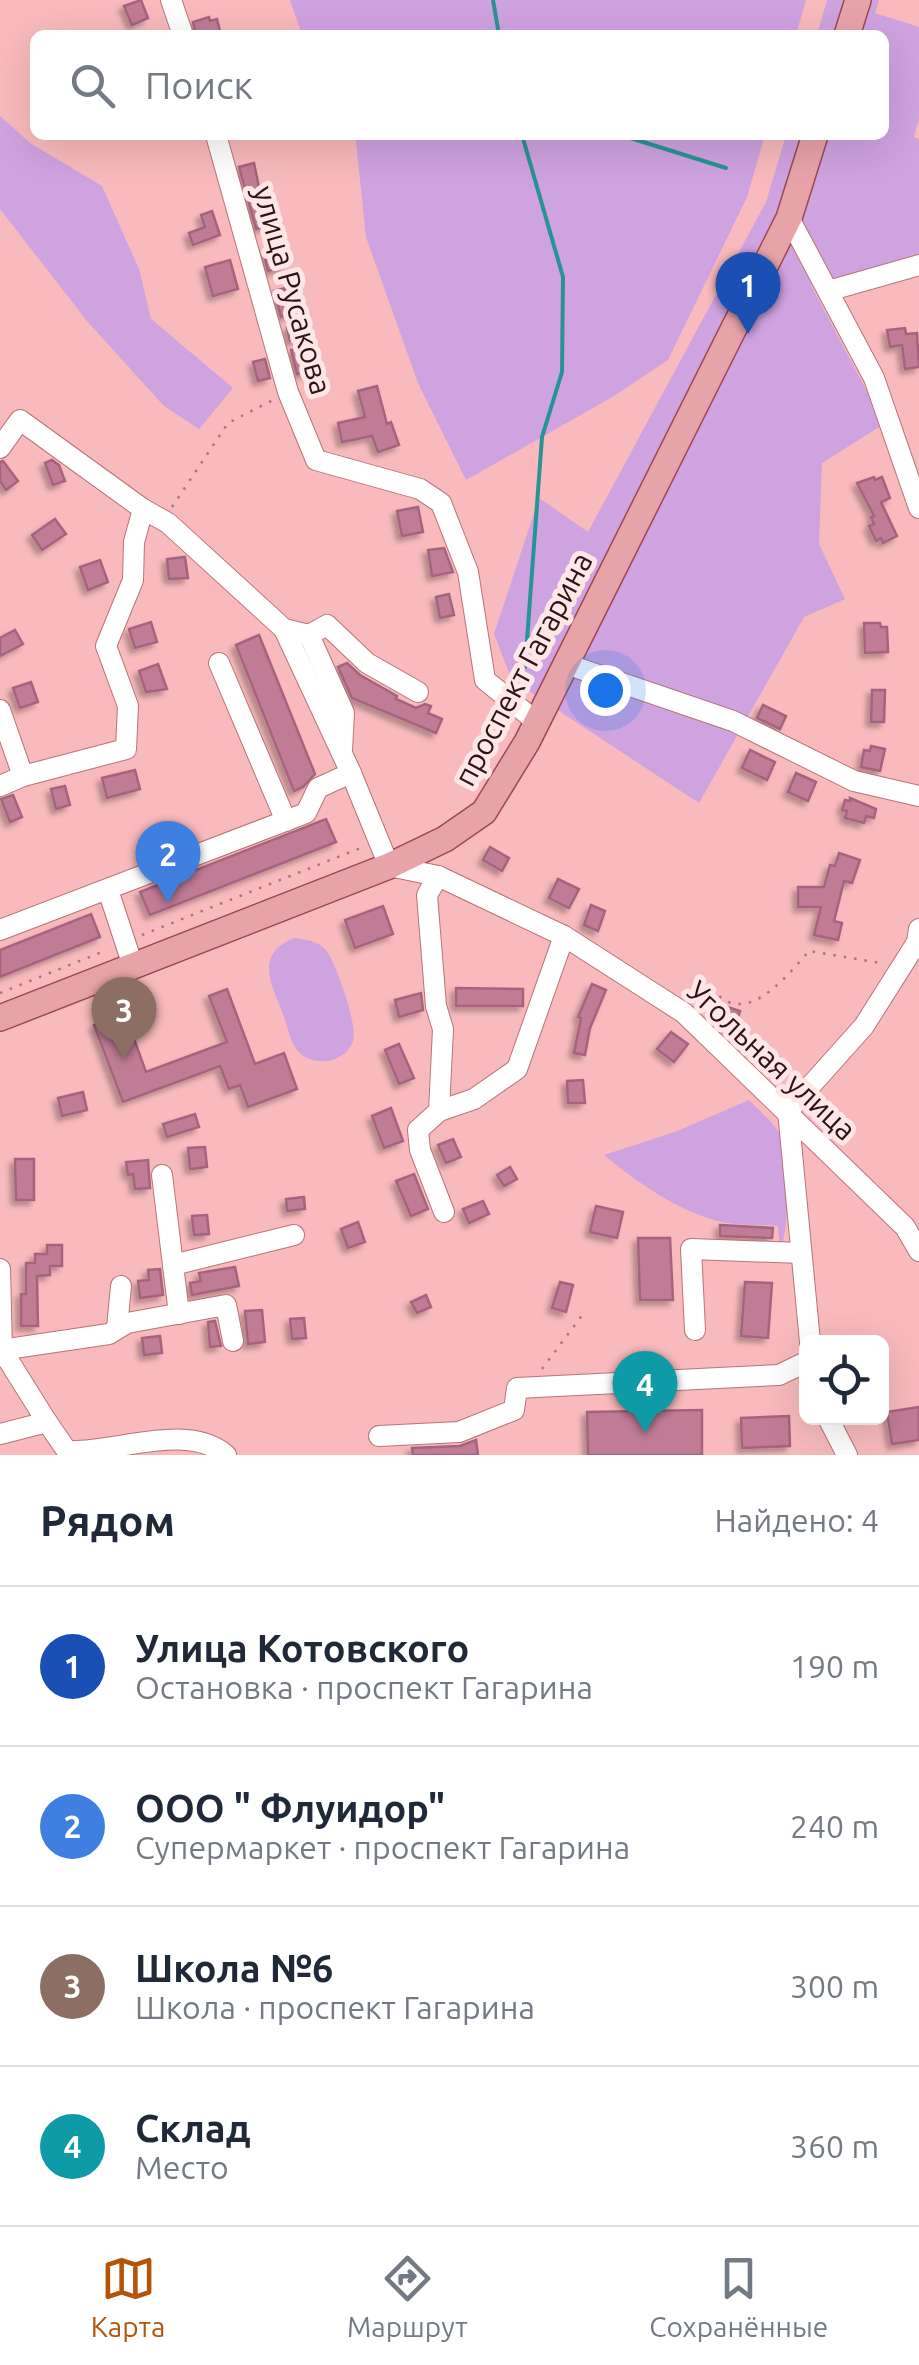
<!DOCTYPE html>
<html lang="ru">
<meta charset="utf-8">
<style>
body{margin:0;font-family:Ubuntu,sans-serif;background:#f6f6f7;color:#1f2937}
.controls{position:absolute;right:30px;bottom:30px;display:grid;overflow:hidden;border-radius:15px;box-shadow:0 10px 40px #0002}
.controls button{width:90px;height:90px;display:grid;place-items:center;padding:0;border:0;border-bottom:2px solid #e0e1e3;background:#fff;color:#1f2937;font:50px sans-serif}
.you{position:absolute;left:605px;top:690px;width:35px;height:35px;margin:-25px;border:8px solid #fff;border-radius:50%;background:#1a73e8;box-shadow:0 0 0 15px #1a73e833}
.badge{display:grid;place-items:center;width:65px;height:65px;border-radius:50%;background:#b45309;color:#fff;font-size:32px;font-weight:700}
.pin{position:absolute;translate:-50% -82px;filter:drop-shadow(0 2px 5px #0008)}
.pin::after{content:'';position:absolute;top:52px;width:35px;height:30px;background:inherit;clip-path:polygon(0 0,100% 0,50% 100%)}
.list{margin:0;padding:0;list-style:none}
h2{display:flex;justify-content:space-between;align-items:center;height:130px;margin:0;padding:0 40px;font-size:42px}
h2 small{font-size:32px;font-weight:400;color:#747a83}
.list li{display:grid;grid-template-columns:65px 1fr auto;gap:30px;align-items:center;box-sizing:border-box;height:160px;padding:0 40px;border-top:2px solid #e0e1e3}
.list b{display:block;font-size:38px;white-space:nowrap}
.list p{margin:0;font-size:32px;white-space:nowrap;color:#747a83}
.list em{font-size:32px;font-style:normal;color:#747a83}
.icon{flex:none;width:55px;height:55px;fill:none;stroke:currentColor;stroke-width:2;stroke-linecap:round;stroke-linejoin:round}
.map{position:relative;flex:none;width:919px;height:1455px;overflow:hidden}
.search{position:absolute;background:#fff;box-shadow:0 10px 40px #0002;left:30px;right:30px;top:30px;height:110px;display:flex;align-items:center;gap:25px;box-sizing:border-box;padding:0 35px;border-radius:15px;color:#747a83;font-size:38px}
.sheet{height:770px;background:#fff}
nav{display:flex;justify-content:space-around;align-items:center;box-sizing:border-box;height:140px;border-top:2px solid #e0e1e3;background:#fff;font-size:28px;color:#747a83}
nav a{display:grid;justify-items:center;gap:5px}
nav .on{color:#b45309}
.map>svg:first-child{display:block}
</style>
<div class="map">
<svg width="919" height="1455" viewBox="0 0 919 1455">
<defs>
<filter id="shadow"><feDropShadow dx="-4.5" dy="4.5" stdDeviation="2.5" flood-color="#0004"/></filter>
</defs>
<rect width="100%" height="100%" fill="#f8babc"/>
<g fill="#cfa2e0">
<polygon points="290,0 806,0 796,35 302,35"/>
<polygon points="827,0 879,0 875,13 919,27 919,118 914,137 919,139 919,256 811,285 884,424 822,463 819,544 845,599 804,617 699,803 512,680 494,634 539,498 588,532 766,202 786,135 884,135 884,35 817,35"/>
<polygon points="0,116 30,143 102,186 139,269 151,319 233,388 199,429 164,406 87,321 0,209"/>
<polygon points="352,135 765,135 747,197 668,360 614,396 466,480 418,383 366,237 356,142"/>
<path d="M294,938C307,940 320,941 328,953C337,967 358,1026 353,1041C345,1064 312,1068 297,1050C290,1041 287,1025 283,1014C271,983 254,955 294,938Z"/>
<path d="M749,1100C758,1110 776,1124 781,1137C790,1163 790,1225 780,1251L778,1226C758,1224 733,1226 714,1220C673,1208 636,1181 604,1155L675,1132Z"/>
</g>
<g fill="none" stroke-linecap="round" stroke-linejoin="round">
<g stroke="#289394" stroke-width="4">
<polyline points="493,0 499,35"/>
<polyline points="522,135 563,277 562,372 542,437 525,667"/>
<polyline points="621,135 726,168"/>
</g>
</g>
<g fill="#c07c95" stroke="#a6647d" stroke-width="2.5" filter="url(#shadow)">
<polygon points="141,0 148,18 132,25 124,6"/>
<polygon points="209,17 210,21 217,19 221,35 196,35 193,22"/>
<polygon points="254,163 267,226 256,229 239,167"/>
<polygon points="212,211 220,235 193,245 189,233 205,227 201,215"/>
<polygon points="279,247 284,267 268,271 263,251"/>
<polygon points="230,260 238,289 213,296 205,267"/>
<polygon points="285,288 291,314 281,317 274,291"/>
<polygon points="301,324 305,337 290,341 287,328"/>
<polygon points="905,328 906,334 917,333 919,367 905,369 902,345 890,347 887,330"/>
<polygon points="297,349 299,359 308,358 311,371 297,374 291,350"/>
<polygon points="265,359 270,378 258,381 253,362"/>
<polygon points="377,386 387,424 391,422 399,445 378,452 372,436 342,442 338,423 365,417 358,391"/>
<polygon points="52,460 59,465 65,481 53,485 45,463"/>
<polygon points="3,461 18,481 6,490 0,481 0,462"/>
<polygon points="874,477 875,480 882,477 890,498 881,502 897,536 883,543 881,538 876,541 869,526 874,524 871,517 874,516 857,483"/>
<polygon points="418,507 423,532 402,536 397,511"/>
<polygon points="55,519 66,534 42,550 32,535"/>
<polygon points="444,548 453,572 432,576 428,550"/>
<polygon points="185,557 188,578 169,579 167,559"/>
<polygon points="100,560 108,582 88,590 80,567"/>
<polygon points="449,594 454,615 440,618 436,597"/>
<polygon points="151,622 157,642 135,648 129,629"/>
<polygon points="864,623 880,623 881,627 887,627 888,652 865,653"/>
<polygon points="15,630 23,644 0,656 0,638"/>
<polygon points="259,635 315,774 303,787 294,791 236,645"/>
<polygon points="347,663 360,675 397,696 396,699 416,708 425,704 431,706 428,713 442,719 436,733 352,698 338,667"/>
<polygon points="158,664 167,689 146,692 139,671"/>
<polygon points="31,682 38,702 20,708 13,688"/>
<polygon points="872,690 885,690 884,722 871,722"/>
<polygon points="763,705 786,716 780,729 757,718"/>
<polygon points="871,746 885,749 880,771 861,767 864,750 870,751"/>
<polygon points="750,750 775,762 767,780 742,768"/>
<polygon points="135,770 140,789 107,798 102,778"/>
<polygon points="796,773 816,782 808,801 788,792"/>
<polygon points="65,786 70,805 56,809 51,789"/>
<polygon points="13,795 22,817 10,822 1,799"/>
<polygon points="850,798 876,809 874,818 866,816 864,823 845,818 847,811 842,810 845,800 850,801"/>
<polygon points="326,819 336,842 150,915 140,892"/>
<polygon points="490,847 509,858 502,871 483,860"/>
<polygon points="839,853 860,860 852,883 844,881 834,921 842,923 838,940 814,935 821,907 798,907 798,887 824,887 830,865 835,866"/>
<polygon points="558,879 579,889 569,908 549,898"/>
<polygon points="591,905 605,911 598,931 584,925"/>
<polygon points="383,906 393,934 355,948 345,920"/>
<polygon points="91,914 100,937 0,977 0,950"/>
<polygon points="592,984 606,990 590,1028 585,1055 574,1053 581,1018 578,1017"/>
<polygon points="456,988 523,989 523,1006 456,1006"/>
<polygon points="227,989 255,1064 284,1053 297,1089 248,1107 240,1085 229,1089 220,1066 123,1102 94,1025 125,1014 146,1072 227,1042 209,996"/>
<polygon points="421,993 423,1010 399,1017 395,1000"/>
<polygon points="718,1004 740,1011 734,1030 712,1021"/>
<polygon points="671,1032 688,1044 674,1062 657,1049"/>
<polygon points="399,1044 414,1078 399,1084 385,1050"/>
<polygon points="583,1080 585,1103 568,1103 567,1081"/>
<polygon points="83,1092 87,1110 62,1116 58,1098"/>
<polygon points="391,1108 403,1141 384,1148 372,1116"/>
<polygon points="195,1114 199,1127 167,1137 163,1124"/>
<polygon points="453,1139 461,1157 446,1163 438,1145"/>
<polygon points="205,1147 207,1167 190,1169 188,1148"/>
<polygon points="15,1159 34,1159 34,1200 16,1200"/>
<polygon points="148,1160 150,1188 135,1189 133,1174 128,1175 126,1162"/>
<polygon points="510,1167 517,1179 504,1186 497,1175"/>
<polygon points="414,1174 428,1209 411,1216 396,1181"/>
<polygon points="304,1197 305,1209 287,1211 286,1199"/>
<polygon points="483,1201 489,1214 469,1223 463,1209"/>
<polygon points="596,1206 623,1212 617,1238 590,1232"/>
<polygon points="207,1215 209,1234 194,1235 192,1216"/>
<polygon points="358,1222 365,1242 348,1248 341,1229"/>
<polygon points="720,1225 773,1228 772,1238 720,1236"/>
<polygon points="638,1238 670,1238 673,1300 640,1300"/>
<polygon points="47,1245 62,1245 62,1266 50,1266 50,1275 37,1276 38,1326 21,1326 21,1294 26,1294 26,1263 35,1263 35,1254 47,1254"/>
<polygon points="235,1267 239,1286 192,1295 190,1283 201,1281 199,1273"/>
<polygon points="160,1269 163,1295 140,1298 138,1281 149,1280 148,1270"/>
<polygon points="560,1282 573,1285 566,1312 552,1308"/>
<polygon points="745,1282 772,1283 768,1338 741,1336"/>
<polygon points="426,1295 431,1307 417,1313 411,1302"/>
<polygon points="262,1310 265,1342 248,1344 245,1311"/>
<polygon points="304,1318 306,1338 292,1339 290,1319"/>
<polygon points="215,1321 221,1346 210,1347 208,1322"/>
<polygon points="160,1336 162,1353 144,1355 142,1338"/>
<polygon points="919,1407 919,1440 892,1444 887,1412"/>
<polygon points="702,1410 702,1455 588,1455 587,1412"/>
<polygon points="789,1416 790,1446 742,1448 741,1418"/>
<polygon points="476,1440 478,1455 413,1455 412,1448 460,1446"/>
</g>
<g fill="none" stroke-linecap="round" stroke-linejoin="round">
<defs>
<g id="minor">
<polyline points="171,0 183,35"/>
<polyline points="216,135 288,392 316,460 420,489 441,503 468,572 485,680 537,722"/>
<polyline points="789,218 874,378 919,508"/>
<polyline points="828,291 919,265"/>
<polyline points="0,448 20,420 143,509 168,523 284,629 351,773 389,866 438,876 564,936 684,1013 905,1227 919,1251"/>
<polyline points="284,629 309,635 344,713 342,750"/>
<polyline points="309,635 327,625 367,663 418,692"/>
<polyline points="219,663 286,821"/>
<polyline points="566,664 733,721 854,781 919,796"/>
<polyline points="0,710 23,776"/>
<polyline points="0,786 23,776 126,749 128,706 106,646 133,580 134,542 143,509"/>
<polyline points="438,876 427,895 436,1006 443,1029 439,1111 418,1130 420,1150 444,1212"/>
<polyline points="108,890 133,966"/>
<polyline points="0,930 306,813 318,788 351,773"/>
<polyline points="439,1111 474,1099 517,1069 564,936"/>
<polyline points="162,1175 179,1314"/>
<polyline points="173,1265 294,1235"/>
<polyline points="0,1269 2,1350 47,1422"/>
<polyline points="117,1328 121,1286"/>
<polyline points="695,1330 691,1249 801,1253"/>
<polyline points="810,1342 788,1111 864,1026 917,942 919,929"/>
<polyline points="0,1350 109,1334 127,1323 226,1305 233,1341"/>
<polyline points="828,1418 847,1455"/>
<path d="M0,1434L47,1422L67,1451C114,1454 186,1421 226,1455"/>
<polyline points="379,1436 459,1432 514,1410 517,1388 779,1375 806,1362"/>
</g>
<g id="major">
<polyline points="847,35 858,0"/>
<polyline points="0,1018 389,866 445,839 484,812 527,742 789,218 815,135"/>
</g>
</defs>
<use href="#minor" stroke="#ba7377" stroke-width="22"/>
<use href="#major" stroke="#9c4950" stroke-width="28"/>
<g stroke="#a77679" stroke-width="2.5" stroke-dasharray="2.5 8" stroke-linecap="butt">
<polyline points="172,507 228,423 273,400"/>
<polyline points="142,935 363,847"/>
<polyline points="0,993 107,950"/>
<path d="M700,1004L719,996C751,1024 790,972 809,951L881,963"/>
<polyline points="542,1369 583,1314"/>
</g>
<use href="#minor" stroke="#fff" stroke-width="20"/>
<use href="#major" stroke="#e8a3a9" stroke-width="25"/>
</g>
<g text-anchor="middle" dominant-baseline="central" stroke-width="10" stroke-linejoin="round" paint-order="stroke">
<g font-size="30" fill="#2e1215" stroke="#ffe6e7">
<text transform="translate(293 290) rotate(74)">улица Русакова</text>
<text transform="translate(523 669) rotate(-62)">проспект Гагарина</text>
<text transform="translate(772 1060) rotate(43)">Угольная улица</text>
</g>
</g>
</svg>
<div class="controls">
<button><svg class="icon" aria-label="locate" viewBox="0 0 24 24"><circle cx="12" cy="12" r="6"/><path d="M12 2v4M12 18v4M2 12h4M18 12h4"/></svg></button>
</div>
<div class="you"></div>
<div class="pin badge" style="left:748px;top:334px;background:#1a4fb4">1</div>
<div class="pin badge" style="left:168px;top:903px;background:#3f7fe0">2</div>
<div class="pin badge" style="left:124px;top:1059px;background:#8d6e63">3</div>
<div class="pin badge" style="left:645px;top:1433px;background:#0f9aa8">4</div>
<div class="search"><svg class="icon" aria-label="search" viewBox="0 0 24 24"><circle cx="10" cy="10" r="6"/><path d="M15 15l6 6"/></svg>Поиск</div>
</div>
<section class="sheet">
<h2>Рядом<small>Найдено: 4</small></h2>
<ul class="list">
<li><span class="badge" style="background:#1a4fb4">1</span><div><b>Улица Котовского</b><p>Остановка · проспект Гагарина</p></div><em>190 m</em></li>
<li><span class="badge" style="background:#3f7fe0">2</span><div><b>ООО &quot; Флуидор&quot;</b><p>Супермаркет · проспект Гагарина</p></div><em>240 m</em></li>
<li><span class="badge" style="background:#8d6e63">3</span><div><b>Школа №6</b><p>Школа · проспект Гагарина</p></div><em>300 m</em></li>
<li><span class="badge" style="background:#0f9aa8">4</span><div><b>Склад</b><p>Место</p></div><em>360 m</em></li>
</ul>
</section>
<nav>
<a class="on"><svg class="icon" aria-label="map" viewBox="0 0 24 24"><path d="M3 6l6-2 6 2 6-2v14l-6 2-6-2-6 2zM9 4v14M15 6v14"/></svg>Карта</a>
<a><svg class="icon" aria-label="directions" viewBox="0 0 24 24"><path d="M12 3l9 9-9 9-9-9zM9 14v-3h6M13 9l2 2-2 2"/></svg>Маршрут</a>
<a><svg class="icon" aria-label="saved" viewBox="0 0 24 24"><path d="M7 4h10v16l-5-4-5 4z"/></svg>Сохранённые</a>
</nav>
